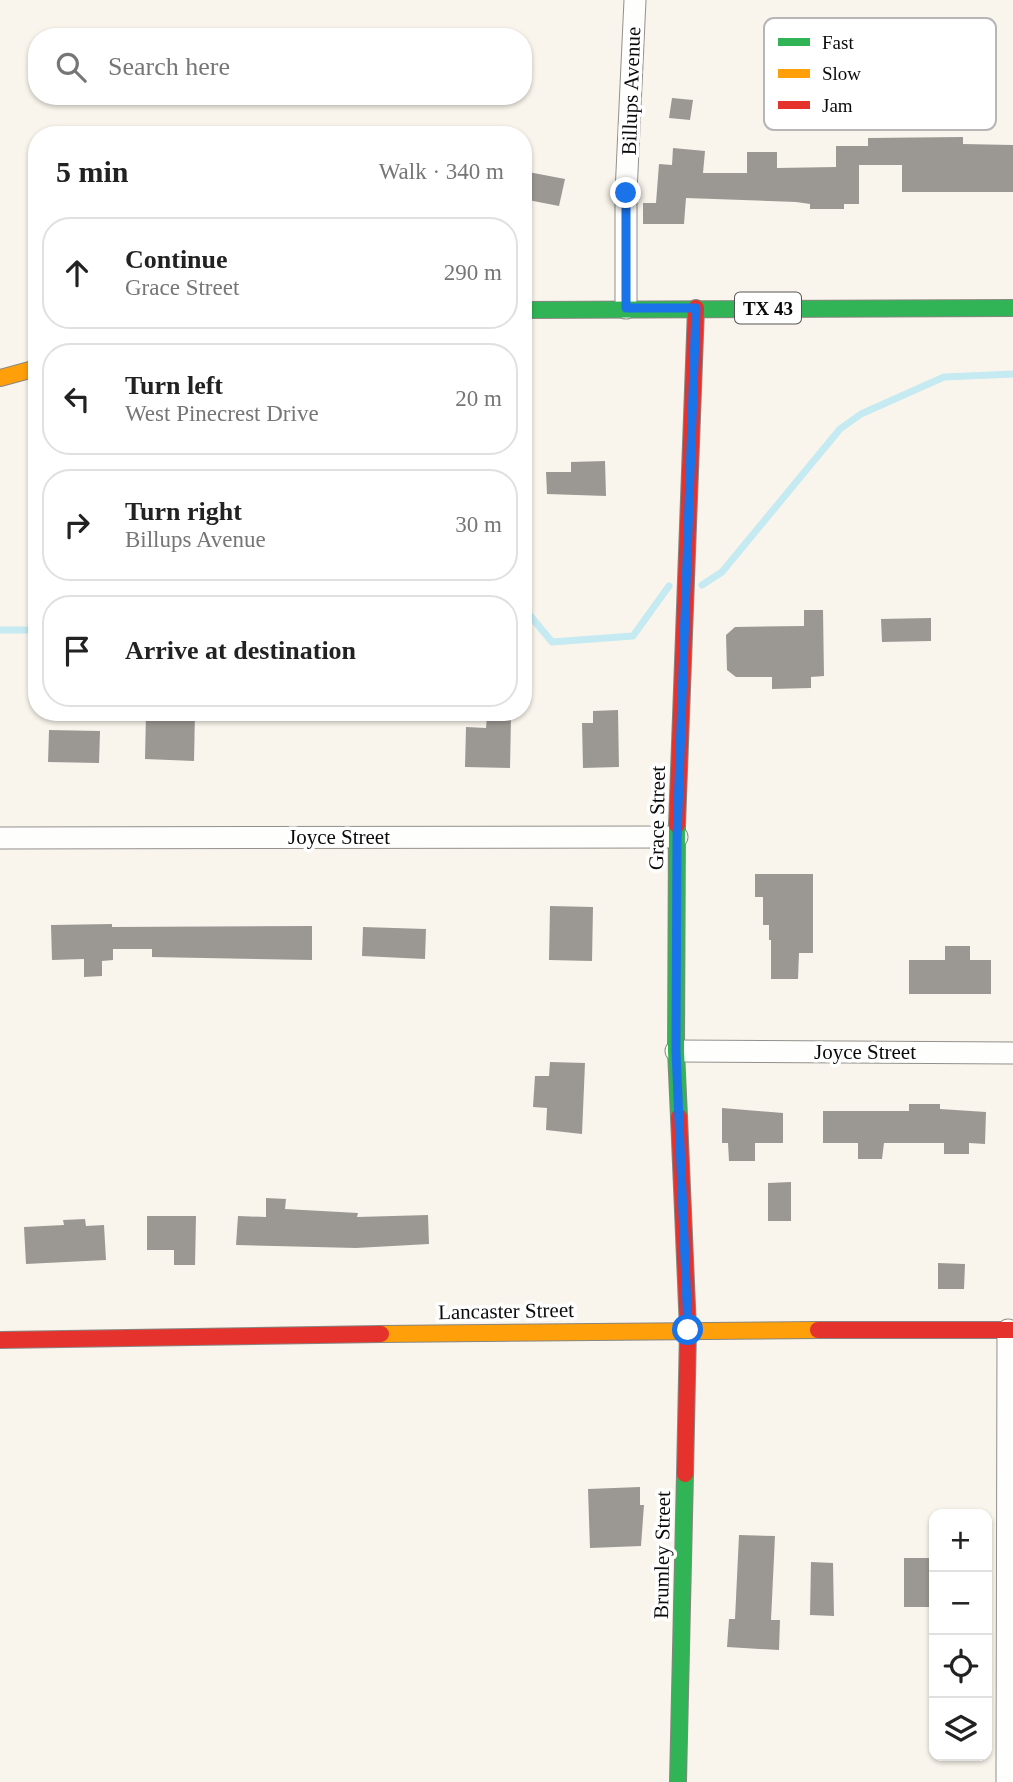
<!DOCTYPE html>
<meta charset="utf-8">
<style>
body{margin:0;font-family:"Times New Roman",serif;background:#f2f2f2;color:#222}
.controls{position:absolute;right:21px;bottom:21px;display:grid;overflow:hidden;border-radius:14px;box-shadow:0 2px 5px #0004}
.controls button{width:63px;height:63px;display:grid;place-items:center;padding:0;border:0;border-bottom:2px solid #e0e0e0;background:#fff;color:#222;font:35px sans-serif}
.stop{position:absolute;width:21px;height:21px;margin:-16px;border:5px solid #1a73e8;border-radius:50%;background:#fff}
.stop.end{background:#1a73e8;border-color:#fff;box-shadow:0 2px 7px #0008}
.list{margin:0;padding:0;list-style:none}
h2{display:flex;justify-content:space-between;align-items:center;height:91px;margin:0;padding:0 28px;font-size:30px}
h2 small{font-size:23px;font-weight:400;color:#767676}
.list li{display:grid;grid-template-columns:46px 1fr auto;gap:21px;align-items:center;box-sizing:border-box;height:112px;margin:0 14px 14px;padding:0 14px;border:2px solid #e0e0e0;border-radius:28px}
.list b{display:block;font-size:26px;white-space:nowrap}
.list p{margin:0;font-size:23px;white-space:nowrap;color:#767676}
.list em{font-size:23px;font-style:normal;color:#767676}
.icon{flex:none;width:38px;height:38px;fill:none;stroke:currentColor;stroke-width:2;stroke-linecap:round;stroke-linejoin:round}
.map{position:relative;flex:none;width:1013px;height:1782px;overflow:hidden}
.search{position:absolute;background:#fff;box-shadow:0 2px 5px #0004;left:28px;top:28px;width:504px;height:77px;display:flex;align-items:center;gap:18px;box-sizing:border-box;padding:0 24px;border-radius:28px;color:#767676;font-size:26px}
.panel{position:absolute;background:#fff;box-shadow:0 2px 5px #0004;left:28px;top:126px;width:504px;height:595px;border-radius:28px}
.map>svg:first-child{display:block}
</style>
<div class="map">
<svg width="1013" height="1782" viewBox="0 0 1013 1782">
<rect width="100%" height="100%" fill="#f9f5ec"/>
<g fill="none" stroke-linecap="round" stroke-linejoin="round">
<g stroke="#c5eaf1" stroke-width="7">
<polyline points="702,585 722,572 840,429 861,414 944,377 1013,374"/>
<polyline points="523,607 552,642 633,636 669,586"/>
<polyline points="0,630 37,630"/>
</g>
</g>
<g fill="#9b9893">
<polygon points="672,98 693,100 690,120 669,118"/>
<polygon points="963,137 963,144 1013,145 1013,192 902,192 902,165 859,165 859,204 844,204 844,209 810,209 810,204 796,202 686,198 684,224 643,224 643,203 656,203 659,164 672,165 673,148 705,151 703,173 747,173 747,152 777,152 777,168 836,167 836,146 868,146 868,138"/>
<polygon points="523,171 565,179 559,206 523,199"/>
<polygon points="605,461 606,496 547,494 546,472 571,472 571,462"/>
<polygon points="804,610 823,610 824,676 811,677 811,688 772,689 772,677 736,677 727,670 726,635 735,627 804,626"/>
<polygon points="931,618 931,641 882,642 881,619"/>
<polygon points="618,710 619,767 583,768 582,723 593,723 593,711"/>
<polygon points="146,712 195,712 194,761 145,759"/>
<polygon points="487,717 511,718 510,768 465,767 466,727 486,728"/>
<polygon points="49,730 100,731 99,763 48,762"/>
<polygon points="755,874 813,874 813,953 799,953 798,979 771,979 771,940 769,940 769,925 763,925 763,897 755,897"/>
<polygon points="550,906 593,907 592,961 549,960"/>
<polygon points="112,924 112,927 312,926 312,960 152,957 152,949 113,949 113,960 102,961 102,976 84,977 84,959 52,960 51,925"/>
<polygon points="363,927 426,929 425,959 362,956"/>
<polygon points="945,946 970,946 970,960 991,960 991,994 909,994 909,960 945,960"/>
<polygon points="550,1062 585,1063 582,1134 546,1130 547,1108 533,1107 535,1076 549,1076"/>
<polygon points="909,1104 940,1104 940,1109 986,1112 985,1144 969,1143 969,1154 944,1154 944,1143 884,1143 882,1159 858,1159 858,1143 823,1143 823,1111 909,1111"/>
<polygon points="722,1108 783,1113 783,1143 755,1143 755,1161 729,1161 728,1143 722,1143"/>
<polygon points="791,1182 791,1221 768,1221 768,1183"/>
<polygon points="266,1198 286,1199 285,1209 358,1213 357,1217 428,1215 429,1244 356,1248 236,1245 238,1216 266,1217"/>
<polygon points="147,1216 196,1216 195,1265 174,1265 174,1250 147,1250"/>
<polygon points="85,1219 86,1226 104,1225 106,1260 26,1264 24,1227 64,1225 63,1220"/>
<polygon points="938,1263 965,1264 964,1289 938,1289"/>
<polygon points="640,1487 640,1505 644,1505 641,1546 590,1548 588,1489"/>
<polygon points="739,1535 775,1536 771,1620 780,1620 779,1650 727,1647 729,1619 735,1619"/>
<rect x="904" y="1558" width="30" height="49"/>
<polygon points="811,1562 833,1563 834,1616 810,1615"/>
</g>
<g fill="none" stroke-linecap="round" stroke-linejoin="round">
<defs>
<g id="street">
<polyline points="626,308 626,193 635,0"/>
<polyline points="0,838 677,837"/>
<polyline points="676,1051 1013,1053"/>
<polyline points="1007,1782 1008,1330"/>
</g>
<g id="fast">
<polyline points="523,310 1013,308"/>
<polyline points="677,825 676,1051 679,1117"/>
<polyline points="678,1782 685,1474"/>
</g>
<g id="slow">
<polyline points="0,378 37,368"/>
<polyline points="381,1334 818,1330"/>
</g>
<g id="jam">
<polyline points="677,825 696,308"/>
<polyline points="679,1117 688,1330 685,1474"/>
<polyline points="818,1330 1013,1330"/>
<polyline points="0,1340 381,1334"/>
</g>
</defs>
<use href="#street" stroke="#92908c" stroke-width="23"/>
<use href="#fast" stroke="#888682" stroke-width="18"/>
<use href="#slow" stroke="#888682" stroke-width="18"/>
<use href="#jam" stroke="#888682" stroke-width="18"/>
<use href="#street" stroke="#fefefc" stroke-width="21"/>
<use href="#fast" stroke="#30b455" stroke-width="16"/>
<use href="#slow" stroke="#ff9f0a" stroke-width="16"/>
<use href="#jam" stroke="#e5322d" stroke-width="16"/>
</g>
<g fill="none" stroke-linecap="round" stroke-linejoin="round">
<polyline stroke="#1a73e8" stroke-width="9" points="626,193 626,308 696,308 677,837 676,1051 688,1330"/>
</g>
<g text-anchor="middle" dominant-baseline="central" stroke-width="7" stroke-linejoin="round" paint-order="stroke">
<rect fill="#fff" stroke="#545454" stroke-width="2" x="735" y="292.5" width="66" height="31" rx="5"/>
<g font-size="19" font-weight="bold" fill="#0a0a0a">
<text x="768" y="308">TX 43</text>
</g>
<g font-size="21" fill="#0a0a0a" stroke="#fff">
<text transform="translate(631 91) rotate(-88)">Billups Avenue</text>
<text transform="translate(657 818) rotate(-89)">Grace Street</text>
<text x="339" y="837">Joyce Street</text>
<text x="865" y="1052">Joyce Street</text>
<text transform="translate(506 1311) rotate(-1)">Lancaster Street</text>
<text transform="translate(662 1555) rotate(-89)">Brumley Street</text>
</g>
</g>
<rect x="764" y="18" width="232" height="112" rx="10" fill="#fff" stroke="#b6b6b6" stroke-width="2"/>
<rect x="778" y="38" width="32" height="8" fill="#30b455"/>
<rect x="778" y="69" width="32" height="9" fill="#ff9f0a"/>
<rect x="778" y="101" width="32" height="8" fill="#e5322d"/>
<g font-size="19" fill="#0a0a0a">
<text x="822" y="49">Fast</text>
<text x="822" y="80">Slow</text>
<text x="822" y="112">Jam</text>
</g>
</svg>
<div class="controls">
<button>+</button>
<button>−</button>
<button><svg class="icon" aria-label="locate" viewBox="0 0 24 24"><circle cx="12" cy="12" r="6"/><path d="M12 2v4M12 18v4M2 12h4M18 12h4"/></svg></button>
<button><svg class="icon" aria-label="layers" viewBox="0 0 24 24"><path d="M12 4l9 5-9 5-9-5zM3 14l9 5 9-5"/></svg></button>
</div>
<div class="stop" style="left:688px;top:1330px"></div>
<div class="stop end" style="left:626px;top:193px"></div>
<div class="search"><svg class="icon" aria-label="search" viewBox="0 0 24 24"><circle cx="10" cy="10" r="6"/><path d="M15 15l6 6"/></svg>Search here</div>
<section class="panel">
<h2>5 min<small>Walk · 340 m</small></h2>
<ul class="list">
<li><svg class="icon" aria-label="ahead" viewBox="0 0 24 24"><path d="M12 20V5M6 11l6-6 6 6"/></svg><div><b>Continue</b><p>Grace Street</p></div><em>290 m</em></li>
<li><svg class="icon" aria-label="left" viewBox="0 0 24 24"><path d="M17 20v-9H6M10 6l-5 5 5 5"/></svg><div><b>Turn left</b><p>West Pinecrest Drive</p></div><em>20 m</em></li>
<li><svg class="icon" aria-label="right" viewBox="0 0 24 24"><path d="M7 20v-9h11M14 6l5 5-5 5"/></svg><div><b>Turn right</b><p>Billups Avenue</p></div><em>30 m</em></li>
<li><svg class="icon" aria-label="arrive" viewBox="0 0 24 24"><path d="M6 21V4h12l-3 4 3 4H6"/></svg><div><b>Arrive at destination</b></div></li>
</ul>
</section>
</div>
